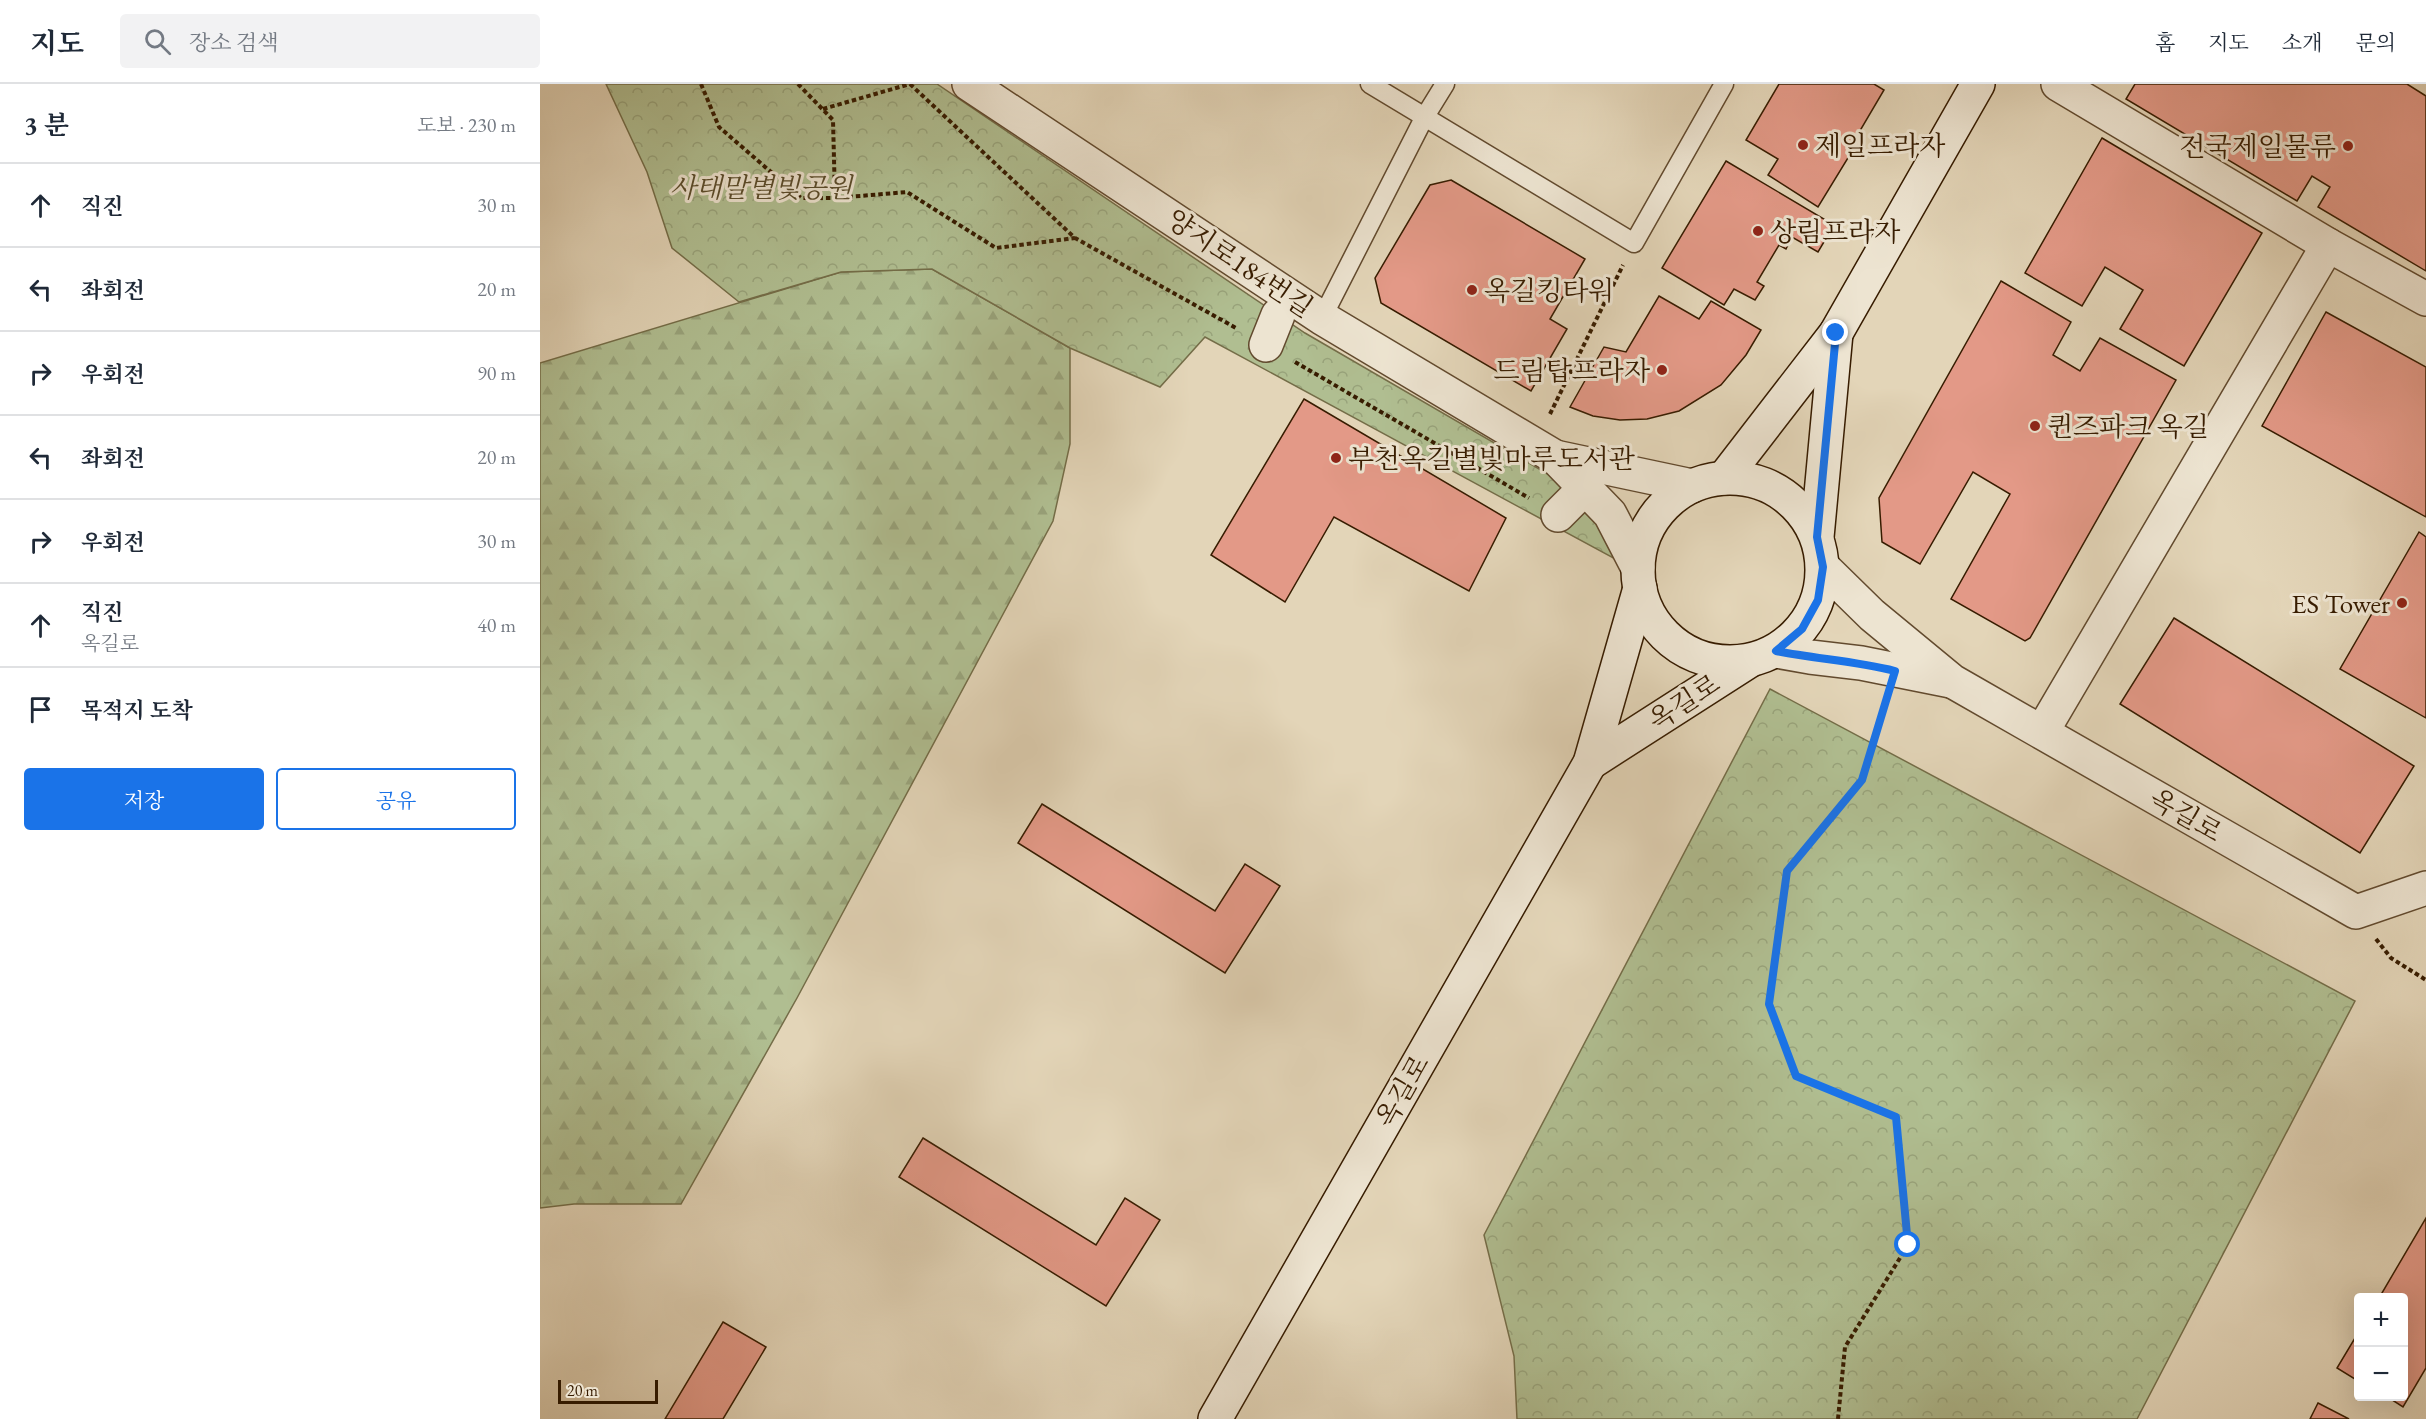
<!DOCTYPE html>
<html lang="ko">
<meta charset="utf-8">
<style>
body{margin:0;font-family:"EB Garamond","Noto Serif KR",serif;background:#f2f2f3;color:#1f2937}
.controls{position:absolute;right:18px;bottom:18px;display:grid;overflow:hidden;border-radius:6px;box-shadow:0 6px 24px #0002}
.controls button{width:54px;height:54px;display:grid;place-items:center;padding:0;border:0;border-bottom:2px solid #e0e1e3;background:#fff;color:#1f2937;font:30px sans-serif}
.scale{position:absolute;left:18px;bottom:15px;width:100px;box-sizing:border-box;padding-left:6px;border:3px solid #371c00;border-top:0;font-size:16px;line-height:21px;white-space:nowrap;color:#371c00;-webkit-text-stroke:4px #ede4d1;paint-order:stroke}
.stop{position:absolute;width:18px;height:18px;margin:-14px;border:4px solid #1a73e8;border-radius:50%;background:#fff}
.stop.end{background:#1a73e8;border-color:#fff;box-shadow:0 2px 6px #0008}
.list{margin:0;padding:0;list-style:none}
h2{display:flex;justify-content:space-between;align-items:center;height:78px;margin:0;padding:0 24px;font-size:26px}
h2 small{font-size:20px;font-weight:400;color:#747a83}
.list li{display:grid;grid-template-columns:39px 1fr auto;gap:18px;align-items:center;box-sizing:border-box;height:84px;padding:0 24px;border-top:2px solid #e0e1e3}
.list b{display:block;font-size:22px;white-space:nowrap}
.list p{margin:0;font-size:20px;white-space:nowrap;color:#747a83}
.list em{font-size:20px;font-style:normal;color:#747a83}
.actions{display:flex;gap:12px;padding:18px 24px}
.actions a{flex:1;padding:14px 0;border:2px solid #1a73e8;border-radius:6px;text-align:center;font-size:21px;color:#1a73e8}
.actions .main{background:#1a73e8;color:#fff}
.icon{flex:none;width:33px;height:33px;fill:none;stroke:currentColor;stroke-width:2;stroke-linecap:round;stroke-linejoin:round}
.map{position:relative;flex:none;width:1886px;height:1335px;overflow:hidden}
header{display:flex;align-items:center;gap:36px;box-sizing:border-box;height:84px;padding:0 30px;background:#fff;border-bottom:2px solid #e0e1e3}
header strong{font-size:28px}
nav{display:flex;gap:33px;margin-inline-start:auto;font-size:21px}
.search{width:420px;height:54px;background:#f2f2f3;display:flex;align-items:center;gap:15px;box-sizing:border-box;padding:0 21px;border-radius:6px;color:#747a83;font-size:22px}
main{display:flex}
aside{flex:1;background:#fff}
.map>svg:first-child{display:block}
</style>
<header>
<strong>지도</strong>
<div class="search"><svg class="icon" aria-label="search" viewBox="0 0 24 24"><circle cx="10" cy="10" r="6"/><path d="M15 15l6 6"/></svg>장소 검색</div>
<nav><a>홈</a><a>지도</a><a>소개</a><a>문의</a></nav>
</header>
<main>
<aside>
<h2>3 분<small>도보 · 230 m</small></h2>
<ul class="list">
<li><svg class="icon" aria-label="ahead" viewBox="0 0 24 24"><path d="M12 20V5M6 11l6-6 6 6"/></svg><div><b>직진</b></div><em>30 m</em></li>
<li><svg class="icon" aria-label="left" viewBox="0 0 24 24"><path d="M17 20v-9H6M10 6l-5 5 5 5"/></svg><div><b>좌회전</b></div><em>20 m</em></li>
<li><svg class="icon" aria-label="right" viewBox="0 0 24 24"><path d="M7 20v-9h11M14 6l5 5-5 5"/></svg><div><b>우회전</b></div><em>90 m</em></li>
<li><svg class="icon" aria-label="left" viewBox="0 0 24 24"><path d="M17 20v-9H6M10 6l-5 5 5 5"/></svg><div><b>좌회전</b></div><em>20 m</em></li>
<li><svg class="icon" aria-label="right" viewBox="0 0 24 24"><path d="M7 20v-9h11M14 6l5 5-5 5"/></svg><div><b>우회전</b></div><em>30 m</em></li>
<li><svg class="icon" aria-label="ahead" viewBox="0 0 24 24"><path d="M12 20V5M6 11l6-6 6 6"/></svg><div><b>직진</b><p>옥길로</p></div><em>40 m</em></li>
<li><svg class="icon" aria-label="arrive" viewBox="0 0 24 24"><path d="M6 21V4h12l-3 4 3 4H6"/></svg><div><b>목적지 도착</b></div></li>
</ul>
<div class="actions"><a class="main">저장</a><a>공유</a></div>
</aside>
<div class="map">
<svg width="1886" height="1335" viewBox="0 0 1886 1335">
<defs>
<pattern id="forest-firs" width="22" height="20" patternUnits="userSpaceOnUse" patternTransform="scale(1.5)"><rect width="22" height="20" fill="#b0be91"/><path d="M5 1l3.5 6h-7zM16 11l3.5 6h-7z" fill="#98a37b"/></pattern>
<pattern id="park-crowns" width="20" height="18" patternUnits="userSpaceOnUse" patternTransform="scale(1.5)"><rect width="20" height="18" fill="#b0be91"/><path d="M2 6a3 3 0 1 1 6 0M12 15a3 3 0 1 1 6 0" fill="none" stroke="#98a37b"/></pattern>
</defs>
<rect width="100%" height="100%" fill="#e3d5b8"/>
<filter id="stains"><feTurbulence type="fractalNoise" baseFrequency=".00333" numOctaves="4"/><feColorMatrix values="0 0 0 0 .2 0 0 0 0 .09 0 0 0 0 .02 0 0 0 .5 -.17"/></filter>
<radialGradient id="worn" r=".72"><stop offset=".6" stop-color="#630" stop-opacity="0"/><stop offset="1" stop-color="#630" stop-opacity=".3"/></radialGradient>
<polygon fill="url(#forest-firs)" stroke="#746d48" stroke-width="1.5" points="392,185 530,264 530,360 513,437 257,914 141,1120 34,1120 0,1124 0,279 301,188"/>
<g fill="url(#park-crowns)" stroke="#746d48" stroke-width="1.5">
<polygon points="66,0 397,0 765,249 1018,396 1061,433 1077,476 665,253 620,303 530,264 392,185 301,188 199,218 132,164 107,88"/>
<polygon points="1230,605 1815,917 1597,1335 977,1335 974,1272 944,1151"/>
</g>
<g fill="#e39987" stroke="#371c00" stroke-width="1.5">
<polygon points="1239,0 1334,0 1344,6 1308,67 1311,69 1278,123 1228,91 1238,75 1206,56"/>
<polygon points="1595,0 1867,0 1886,12 1886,187 1778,123 1790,103 1772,92 1757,117 1586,15"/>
<polygon points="1562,54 1722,149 1644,282 1580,245 1603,206 1565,183 1542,222 1485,189"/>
<polygon points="1186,77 1294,141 1278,168 1252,153 1246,165 1239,161 1217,198 1224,202 1215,216 1194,205 1184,221 1122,184"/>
<polygon points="911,96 1045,175 1010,235 1027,245 991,307 841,219 835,194 890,101"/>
<polygon points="1461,197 1531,238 1513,271 1540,287 1560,254 1636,296 1490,554 1485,557 1411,515 1470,410 1433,388 1380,480 1342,458 1339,414"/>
<polygon points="1119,212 1159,235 1171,217 1221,246 1206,271 1181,301 1139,327 1107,335 1080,336 1053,332 1030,323 1064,263 1086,268"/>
<polygon points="1786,228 1886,283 1886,433 1722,342"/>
<polygon points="764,315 966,434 929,507 794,433 745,518 671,471"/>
<polygon points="1879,448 1886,453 1886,634 1800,585"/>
<polygon points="1634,534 1874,682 1820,769 1580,620"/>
<polygon points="502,720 675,827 705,780 740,802 685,889 478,759"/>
<polygon points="383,1054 556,1161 585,1114 620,1136 566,1222 359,1093"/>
<polygon points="1886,1134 1886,1284 1863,1323 1846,1312 1864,1312 1864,1214 1839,1214"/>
<polygon points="183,1238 226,1263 183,1335 125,1335"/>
<polygon points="1818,1249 1818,1297 1797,1284"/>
<polygon points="1778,1319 1809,1335 1770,1335"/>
</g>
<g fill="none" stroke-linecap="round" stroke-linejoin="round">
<defs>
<g id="lane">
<polyline points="830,0 1094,159 1184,0"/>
<polyline points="782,234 884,34 905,0"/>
</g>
<g id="street">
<polyline points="429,0 782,234 1015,373 1070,430 1098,484"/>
<polyline points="1518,0 1788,161"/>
<polyline points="726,261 738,231"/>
<polyline points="1015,373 1152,402"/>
<polyline points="1018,431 1037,412"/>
<polyline points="1283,483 1332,531 1412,597 1816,828 1886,804"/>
<polyline points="1236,567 1270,573 1321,579 1411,597"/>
<polyline points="1502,648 1788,161 1886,215"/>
</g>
<g id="secondary">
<polyline points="1184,394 1296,249 1438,0"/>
<circle cx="1190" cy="486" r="92"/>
<polyline points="1277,453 1296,249"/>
<polyline points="1050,679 1209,577"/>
<polyline points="675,1335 1050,679 1100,504"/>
</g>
</defs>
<use href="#lane" stroke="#624a2e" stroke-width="21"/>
<use href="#street" stroke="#624a2e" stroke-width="36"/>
<use href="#secondary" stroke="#371c00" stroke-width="36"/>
<g stroke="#371c00" stroke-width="4" stroke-dasharray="4.5 3" stroke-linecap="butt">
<polyline points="161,0 179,43 261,114 295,114 367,108 456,164 535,154"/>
<polyline points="258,0 293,36 295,114"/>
<polyline points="370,0 535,154 696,244"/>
<polyline points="283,25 370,0"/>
<polyline points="755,278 989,414"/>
<polyline points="1010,330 1083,181"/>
<polyline points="1836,855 1851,874 1886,896"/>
<polyline points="1298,1335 1305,1263 1368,1161 1356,1033 1255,992 1229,920 1247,787 1322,696 1345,618"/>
</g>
<use href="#lane" stroke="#ede4d1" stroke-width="18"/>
<use href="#street" stroke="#ede4d1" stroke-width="33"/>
<use href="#secondary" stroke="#ede4d1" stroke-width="33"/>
</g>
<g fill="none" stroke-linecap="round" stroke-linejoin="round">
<path stroke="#1a73e8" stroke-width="8" d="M1296,249L1277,453L1283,483L1278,516L1262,545L1236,567C1276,575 1316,577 1355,587L1322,696L1247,787L1229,920L1256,992L1356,1033L1368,1161"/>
</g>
<g fill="#8f2418" stroke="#ede4d1" stroke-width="2">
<circle cx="1263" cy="61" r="6"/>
<circle cx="1808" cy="62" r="6"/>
<circle cx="1218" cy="147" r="6"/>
<circle cx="932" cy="206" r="6"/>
<circle cx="1122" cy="286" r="6"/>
<circle cx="1495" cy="342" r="6"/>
<circle cx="796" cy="374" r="6"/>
<circle cx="1862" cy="519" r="6"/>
</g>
<g text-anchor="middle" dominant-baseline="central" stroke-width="6" stroke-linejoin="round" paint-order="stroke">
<g font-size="27" fill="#371c00" stroke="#ede4d1" text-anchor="start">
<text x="1275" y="61">제일프라자</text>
<text x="1796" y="62" text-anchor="end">전국제일물류</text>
<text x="1230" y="147">상림프라자</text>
<text x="944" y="206">옥길킹타워</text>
<text x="1110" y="286" text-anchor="end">드림탑프라자</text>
<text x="1507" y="342">퀸즈파크 옥길</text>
<text x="808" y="374">부천옥길별빛마루도서관</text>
<text x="1850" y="519" text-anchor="end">ES Tower</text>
</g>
<g font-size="27" font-style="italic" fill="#5b4d2c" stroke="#ede4d1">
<text x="221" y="103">사태말별빛공원</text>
</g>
<g font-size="27" fill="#371c00" stroke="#ede4d1">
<text transform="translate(700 179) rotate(34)">양지로184번길</text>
<text transform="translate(1144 618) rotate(-33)">옥길로</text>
<text transform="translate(1646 731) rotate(30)">옥길로</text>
<text transform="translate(862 1007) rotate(-60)">옥길로</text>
</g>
</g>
<rect width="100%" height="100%" filter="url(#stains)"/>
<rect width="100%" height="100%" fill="url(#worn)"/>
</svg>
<div class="controls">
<button>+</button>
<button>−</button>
</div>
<div class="scale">20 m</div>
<div class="stop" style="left:1368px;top:1161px"></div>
<div class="stop end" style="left:1296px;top:249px"></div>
</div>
</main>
